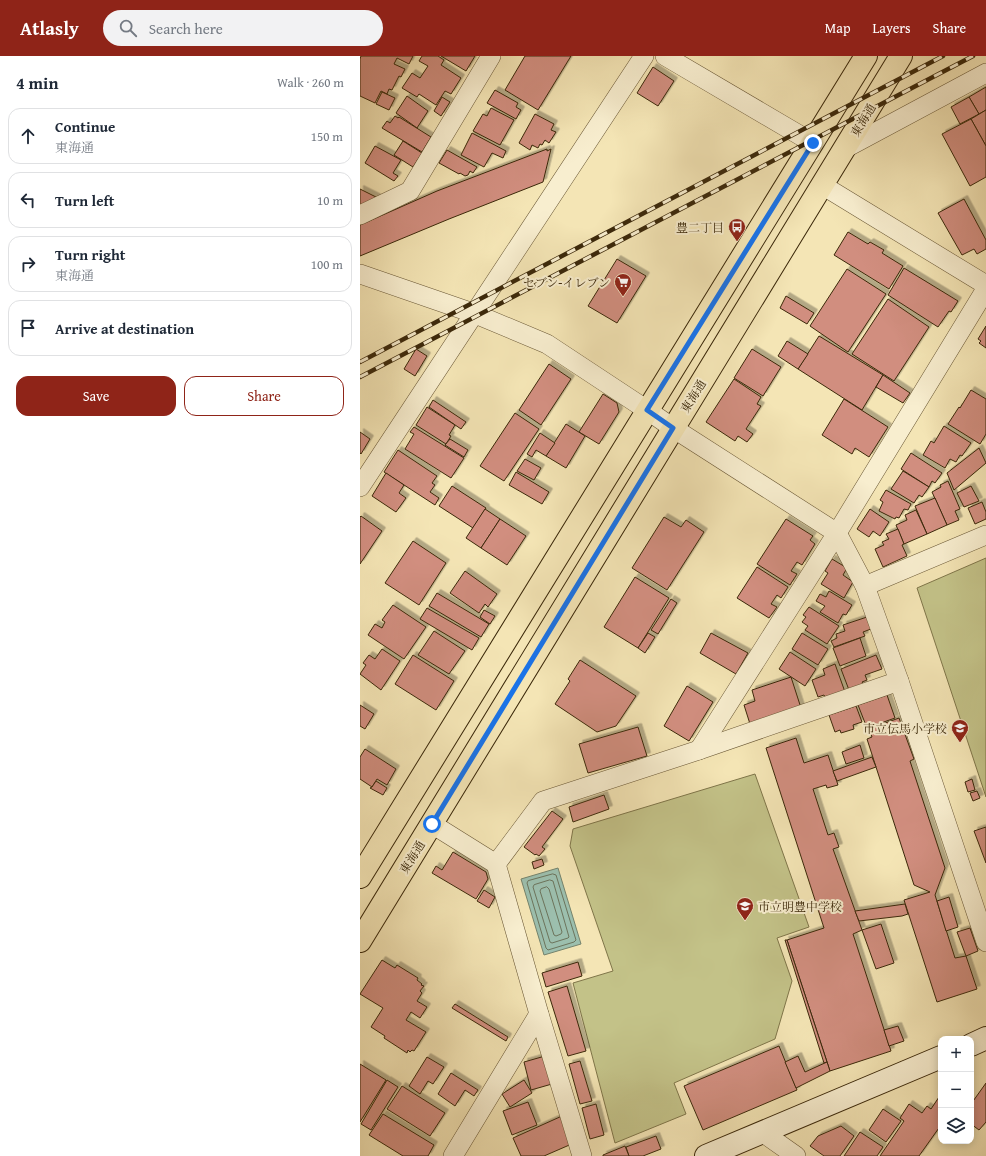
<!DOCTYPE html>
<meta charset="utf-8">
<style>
body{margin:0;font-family:"Gentium Book Plus","Noto Serif JP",serif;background:#f2f2f3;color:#1f2937}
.controls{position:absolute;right:12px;bottom:12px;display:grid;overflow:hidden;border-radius:8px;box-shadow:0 2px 10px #0003}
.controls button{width:36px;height:36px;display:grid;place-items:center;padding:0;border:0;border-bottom:1px solid #e0e1e3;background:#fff;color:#1f2937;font:20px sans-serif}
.stop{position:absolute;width:12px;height:12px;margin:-9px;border:3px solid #1a73e8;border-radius:50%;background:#fff}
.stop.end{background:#1a73e8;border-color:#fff;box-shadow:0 1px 4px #0008}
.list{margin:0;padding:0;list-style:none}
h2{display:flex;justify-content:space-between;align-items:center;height:52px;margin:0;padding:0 16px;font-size:17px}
h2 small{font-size:13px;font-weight:400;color:#747a83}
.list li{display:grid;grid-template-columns:26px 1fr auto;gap:12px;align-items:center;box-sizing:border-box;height:56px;margin:0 8px 8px;padding:0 8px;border:1px solid #e0e1e3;border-radius:12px}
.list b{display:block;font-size:15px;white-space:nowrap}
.list p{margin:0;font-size:13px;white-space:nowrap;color:#747a83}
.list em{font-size:13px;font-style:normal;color:#747a83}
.actions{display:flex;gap:8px;padding:12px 16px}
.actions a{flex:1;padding:9px 0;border:1px solid #8f2418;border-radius:12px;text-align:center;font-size:14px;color:#8f2418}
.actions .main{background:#8f2418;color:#fff}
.icon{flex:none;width:22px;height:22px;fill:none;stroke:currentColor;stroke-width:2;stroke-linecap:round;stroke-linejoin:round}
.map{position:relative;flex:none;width:626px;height:1100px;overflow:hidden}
header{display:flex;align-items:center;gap:24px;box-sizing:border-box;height:56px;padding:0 20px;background:#8f2418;color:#fff}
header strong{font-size:19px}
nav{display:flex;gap:22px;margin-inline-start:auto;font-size:14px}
.search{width:280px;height:36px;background:#f2f2f3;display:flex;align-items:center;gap:10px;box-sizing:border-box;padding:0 14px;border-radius:22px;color:#747a83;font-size:15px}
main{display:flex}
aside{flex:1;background:#fff}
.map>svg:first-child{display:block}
</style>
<header>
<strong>Atlasly</strong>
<div class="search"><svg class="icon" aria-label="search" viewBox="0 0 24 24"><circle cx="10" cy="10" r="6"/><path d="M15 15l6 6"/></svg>Search here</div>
<nav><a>Map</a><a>Layers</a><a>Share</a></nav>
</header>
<main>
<aside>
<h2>4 min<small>Walk · 260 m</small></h2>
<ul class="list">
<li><svg class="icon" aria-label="ahead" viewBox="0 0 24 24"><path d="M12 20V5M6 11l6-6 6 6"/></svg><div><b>Continue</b><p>東海通</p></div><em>150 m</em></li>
<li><svg class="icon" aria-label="left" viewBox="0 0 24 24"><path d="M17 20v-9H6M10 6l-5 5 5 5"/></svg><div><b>Turn left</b></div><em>10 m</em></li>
<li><svg class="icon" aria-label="right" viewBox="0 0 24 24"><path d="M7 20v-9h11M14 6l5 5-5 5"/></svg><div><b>Turn right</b><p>東海通</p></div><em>100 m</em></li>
<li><svg class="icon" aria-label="arrive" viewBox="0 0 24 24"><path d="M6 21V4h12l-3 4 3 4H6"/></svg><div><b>Arrive at destination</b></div></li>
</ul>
<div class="actions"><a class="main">Save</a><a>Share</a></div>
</aside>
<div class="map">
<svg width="626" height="1100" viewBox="0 0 626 1100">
<defs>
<filter id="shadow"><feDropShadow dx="3.5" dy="-3.5" stdDeviation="0" flood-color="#0004"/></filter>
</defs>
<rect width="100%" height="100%" fill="#f4e5b5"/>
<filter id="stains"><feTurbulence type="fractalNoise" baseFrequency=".005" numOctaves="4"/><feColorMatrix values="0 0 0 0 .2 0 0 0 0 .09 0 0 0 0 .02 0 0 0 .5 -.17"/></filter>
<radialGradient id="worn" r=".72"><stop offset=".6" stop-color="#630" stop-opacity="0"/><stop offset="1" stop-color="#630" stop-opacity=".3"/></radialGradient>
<g fill="#c3c288" stroke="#7f7549">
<polygon points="626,502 626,741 557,532"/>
<polygon points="395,718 449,871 417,882 432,925 415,983 314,1027 326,1058 255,1087 213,927 253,915 210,790 213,773"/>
</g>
<polygon fill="#9cbfae" stroke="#75836c" points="198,812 221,888 184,899 161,823"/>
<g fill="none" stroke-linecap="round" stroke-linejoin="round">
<g stroke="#6c745c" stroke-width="1">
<polygon points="193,818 196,819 216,884 214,886 188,894 186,892 167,827 168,825"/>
<polygon points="190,824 193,825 209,881 208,882 192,887 190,886 173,831 174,829"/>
<polygon points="187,831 189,833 202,876 201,878 196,880 194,879 180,835 181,833"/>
</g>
</g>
<g fill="#d18e7f" stroke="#3b280a" filter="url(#shadow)">
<polygon points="1,0 53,0 49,8 37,2 34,8 45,13 41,21 39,20 32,34 29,33 27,38 21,35 15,47 0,40 0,3"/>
<polygon points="62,0 78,0 84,4 81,9 101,22 91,38 85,35 76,49 59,38 57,41 42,32 52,17 60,22 68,10 59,5"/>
<polygon points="81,0 115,0 106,15"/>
<polygon points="165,0 211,0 178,54 145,34"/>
<polygon points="293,11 314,25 298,50 277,37"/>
<polygon points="626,31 626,54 619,58 609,41"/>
<polygon points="135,34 158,47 156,51 161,54 156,63 127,47"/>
<polygon points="22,36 35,42 29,54 16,48"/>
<polygon points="47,40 68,55 57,72 36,57"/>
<polygon points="82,41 90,46 81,60 74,55"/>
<polygon points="609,41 619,58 600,68 591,51"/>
<polygon points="131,52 154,64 140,89 113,75 123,58 127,60"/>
<polygon points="626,54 626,90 611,63"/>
<polygon points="175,58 194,68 191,74 196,76 189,87 185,84 182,89 180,88 178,92 172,89 170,94 159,87"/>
<polygon points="35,60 38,62 39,61 71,81 62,96 22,72 27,65 30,67"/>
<polygon points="611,63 626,90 626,121 610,130 582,78"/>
<polygon points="112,77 146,95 143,102 132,97 124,111 101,99"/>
<polygon points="43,85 62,97 53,111 34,99"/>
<polygon points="15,90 41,104 33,117 38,120 34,125 5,107"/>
<polygon points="187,93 187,95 191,93 183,126 89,163 0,200 0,169 77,135"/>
<polygon points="87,94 117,111 113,117 110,115 108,119 105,120 100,117 99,118 79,107"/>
<polygon points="0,133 18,142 0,150"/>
<polygon points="604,143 626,184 626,193 617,198 614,193 602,199 578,157"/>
<polygon points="488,176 508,188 510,186 524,194 522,197 543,210 529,233 474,199"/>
<polygon points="257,203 286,220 257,267 228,250"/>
<polygon points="544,212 598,245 591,256 589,255 578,271 528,239"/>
<polygon points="487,213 526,238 488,296 450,270"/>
<polygon points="426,240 454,257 447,268 420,252"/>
<polygon points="528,243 569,271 534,325 492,298"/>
<polygon points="626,270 626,292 619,287 621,285 618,283"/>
<polygon points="459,280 523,319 502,354 438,313"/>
<polygon points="427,285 448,298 438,313 418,300"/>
<polygon points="56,293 67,300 55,320 44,313"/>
<polygon points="392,293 421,311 403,340 374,322"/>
<polygon points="189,308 211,323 181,369 159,354"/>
<polygon points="523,319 550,337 543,347 516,331"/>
<polygon points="374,323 401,341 397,348 401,350 386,373 393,378 387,386 378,380 375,385 346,366"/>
<polygon points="611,334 626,343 626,378 620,388 588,368 599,351 600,352"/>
<polygon points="243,338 257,347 259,356 239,388 219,376"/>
<polygon points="484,343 528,371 509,401 495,392 492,398 462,379"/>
<polygon points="73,344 106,366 101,373 69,351"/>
<polygon points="67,351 95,369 89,379 91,380 86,388 56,369"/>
<polygon points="155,357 179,373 144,425 120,410"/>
<polygon points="206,368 225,380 206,412 186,400"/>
<polygon points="584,370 611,387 602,400 600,399 596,406 590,403 585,412 563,399 571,385 574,387"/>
<polygon points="54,371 104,402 91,422 45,393 54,378 50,376"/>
<polygon points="0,376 10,383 1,398 0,397"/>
<polygon points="180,377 195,387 186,400 176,394 172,401 167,398"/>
<polygon points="90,383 108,394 104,401 85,389"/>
<polygon points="619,392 626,407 594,434 587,417"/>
<polygon points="38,394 77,420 72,427 75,429 70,436 79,442 75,449 24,416"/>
<polygon points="551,397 582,417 575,427 572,425 569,431 541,413"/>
<polygon points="165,403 181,412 174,424 157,415"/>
<polygon points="543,415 569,431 562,441 559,439 554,447 531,433"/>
<polygon points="156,416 189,436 182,448 149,429"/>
<polygon points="26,417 44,429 39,437 46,442 36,456 12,440"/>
<polygon points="588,425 600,453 595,455 599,464 587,469 572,436 581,431 580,429"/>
<polygon points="92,430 126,452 113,472 79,450"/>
<polygon points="611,430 619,445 604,451 597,437"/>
<polygon points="526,434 551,448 548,454 544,453 539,462 536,461 535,463 519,455 523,446 520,444"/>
<polygon points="575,442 587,469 567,478 555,450"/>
<polygon points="622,446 626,456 626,463 615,468 608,452"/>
<polygon points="125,453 140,463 121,492 106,482"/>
<polygon points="510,453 529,466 520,480 513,475 509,481 497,473"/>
<polygon points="556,454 567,478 544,488 536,469 547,464 545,459"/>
<polygon points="1,460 22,475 0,508 0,461"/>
<polygon points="304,461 321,471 326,464 344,476 307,534 272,512"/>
<polygon points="140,463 166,480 147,509 121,492"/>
<polygon points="426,463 453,480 450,484 455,488 442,509 437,506 431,515 437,518 430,529 397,508"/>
<polygon points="538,473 544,488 542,489 547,500 523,511 515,493 524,489 522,486 529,483 526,478"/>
<polygon points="53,485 86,507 59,549 25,527"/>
<polygon points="472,503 487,512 483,519 493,526 484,542 461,528 468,517 465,515"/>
<polygon points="397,511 428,531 421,542 417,539 411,548 417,551 409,562 377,542"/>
<polygon points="105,515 137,538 128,551 125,548 119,557 90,537"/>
<polygon points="275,521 309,542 278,592 244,571"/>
<polygon points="469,535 492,549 486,559 483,558 478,567 460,556 465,550 456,545 460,538 466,541"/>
<polygon points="77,537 129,568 121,581 69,550"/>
<polygon points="311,543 317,547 298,578 291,574"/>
<polygon points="33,549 66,571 44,603 8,579 15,568 22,572 25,566 22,564"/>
<polygon points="449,551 479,570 467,588 445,574 448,570 442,566 446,561 443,559"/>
<polygon points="67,552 119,582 112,594 60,563"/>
<polygon points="124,554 135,560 130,568 120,561"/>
<polygon points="507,561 511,573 503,576 505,580 474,591 471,585 477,582 476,578 485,575 483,569"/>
<polygon points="74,575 105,595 89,618 58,599"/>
<polygon points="288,577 295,581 285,597 278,592"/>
<polygon points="351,577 388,597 376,618 340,597"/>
<polygon points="442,577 468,593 458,609 432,593"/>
<polygon points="500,582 506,600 480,610 473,592"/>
<polygon points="22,593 40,605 21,634 0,618 6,609 3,607 9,599 15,603"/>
<polygon points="430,596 456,613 445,630 419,613"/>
<polygon points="53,599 94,625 76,654 35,628"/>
<polygon points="516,599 522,613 505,619 507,624 502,626 504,629 489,634 481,613"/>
<polygon points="220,604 276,640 256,670 237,676 195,648 210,625 208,623"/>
<polygon points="475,608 485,636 466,643 464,639 458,641 452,624 465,619 463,613"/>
<polygon points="431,621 441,652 390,668 384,649 395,645 392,634"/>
<polygon points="327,630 353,646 329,685 304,670"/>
<polygon points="527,639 535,662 507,672 498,649"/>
<polygon points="0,649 14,658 5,673 0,670"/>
<polygon points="496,650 502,666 493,669 494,673 481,677 480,674 475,676 469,659"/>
<polygon points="539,662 554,703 550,705 585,812 575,839 595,902 606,900 617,933 577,946 544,844 570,836 554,829 507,683 512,681 509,673"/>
<polygon points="278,671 287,700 228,717 219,688"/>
<polygon points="436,682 444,707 468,699 478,729 467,732 466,729 453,733 468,779 474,777 479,791 473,793 502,874 493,878 531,995 470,1015 427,884 464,872 406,692"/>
<polygon points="500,689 504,702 486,708 482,696"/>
<polygon points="5,693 36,713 27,729 17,723 12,731 0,723 0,701"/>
<polygon points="512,701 516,711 477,725 473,715"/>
<polygon points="612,723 615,734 608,736 605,726"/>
<polygon points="16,725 27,732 23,739 10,732 12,731"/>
<polygon points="617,735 620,742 613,745 610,737"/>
<polygon points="244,739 249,753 213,766 209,751"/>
<polygon points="192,755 203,763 182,791 185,793 179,800 176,798 175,799 164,791"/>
<polygon points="626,771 626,807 614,775"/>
<polygon points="93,796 126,816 128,823 116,843 72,817 76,810 82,814"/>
<polygon points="182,803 184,809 174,813 172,806"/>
<polygon points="124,834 135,841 129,852 117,845"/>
<polygon points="589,841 598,871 586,875 577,845"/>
<polygon points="545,848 548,858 542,860 499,865 495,855"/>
<polygon points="521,868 534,907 516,913 502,874"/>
<polygon points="610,872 618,895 606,900 597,876"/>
<polygon points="425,884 427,884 467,1006 464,1007"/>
<polygon points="22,904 35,912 37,909 58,922 57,924 62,928 61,929 64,930 60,935 62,937 57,945 67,951 60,962 51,956 46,964 66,976 54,995 52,994 50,996 48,994 47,997 24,982 25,980 11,971 23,952 0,938"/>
<polygon points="218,906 222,920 186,931 182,917"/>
<polygon points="207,930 226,995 208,1000 188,936"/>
<polygon points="95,948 148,981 146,985 92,952"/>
<polygon points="538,970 544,985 529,990 524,974"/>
<polygon points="419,990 437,1034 343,1074 324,1030"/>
<polygon points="185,1000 192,1028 171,1034 164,1006"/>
<polygon points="438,1000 445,1016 467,1006 470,1015 436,1032 425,1006"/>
<polygon points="67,1001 84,1011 73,1028 68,1025 60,1038 49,1030"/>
<polygon points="220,1005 232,1045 220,1048 209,1008"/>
<polygon points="0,1008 26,1024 0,1066"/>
<polygon points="91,1017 118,1034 114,1040 105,1034 95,1050 78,1038"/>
<polygon points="27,1024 38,1031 11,1074 1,1068"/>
<polygon points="164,1024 172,1037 150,1051 142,1038"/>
<polygon points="626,1027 626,1066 619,1074 611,1068 611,1048"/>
<polygon points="42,1030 85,1057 70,1080 27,1053"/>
<polygon points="579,1041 581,1042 581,1069 559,1100 520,1100 544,1065 540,1062 549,1048 562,1057 567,1050 571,1053"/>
<polygon points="168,1046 177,1069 152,1079 143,1055"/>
<polygon points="236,1048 244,1079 230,1083 222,1052"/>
<polygon points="523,1053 541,1065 526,1086 509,1074"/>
<polygon points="23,1058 74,1089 68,1100 43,1100 9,1079"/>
<polygon points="202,1060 214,1087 184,1100 161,1100 153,1082"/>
<polygon points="481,1070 494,1080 480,1100 464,1100 450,1090 458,1080"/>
<polygon points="500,1076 523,1091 517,1100 484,1100"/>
<polygon points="296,1080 301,1093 283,1100 269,1100 266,1091"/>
<polygon points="265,1090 269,1100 243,1100 243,1099"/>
</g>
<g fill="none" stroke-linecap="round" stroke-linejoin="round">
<defs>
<g id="street">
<polyline points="305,0 453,87"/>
<polyline points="486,92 626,17"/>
<polyline points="462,129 626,229"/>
<polyline points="0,159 50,135 131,0"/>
<polyline points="0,218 113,257 187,288 287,354 313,372 477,477 505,530 539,625 626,886"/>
<polyline points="0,431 284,0"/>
<polyline points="505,530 626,479"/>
<polyline points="339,694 477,477 626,233"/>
<polyline points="72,768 136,808 179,958 222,1100"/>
<polyline points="136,808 183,745 339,694 539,625"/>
<polyline points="402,1076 436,1100"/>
<polyline points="93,1100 179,958"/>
</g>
<g id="secondary">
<polyline points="611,989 626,982"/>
<polyline points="346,1100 581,1001"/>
</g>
<g id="primary">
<polyline points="0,821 506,0"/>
<polyline points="0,885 541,0"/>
</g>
</defs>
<use href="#street" stroke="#695735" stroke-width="20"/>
<use href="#secondary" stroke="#3b280a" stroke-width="24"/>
<use href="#primary" stroke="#3b280a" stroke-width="24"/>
<use href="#street" stroke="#f8eecf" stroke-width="19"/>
<use href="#secondary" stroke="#f8eecf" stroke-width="22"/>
<use href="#primary" stroke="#f4e5b5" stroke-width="22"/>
<defs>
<g id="rail">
<polyline points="0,306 583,0"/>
<polyline points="0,321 613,0"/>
</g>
</defs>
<use href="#rail" stroke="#3b280a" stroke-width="4.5"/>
<use href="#rail" stroke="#f8eecf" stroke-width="3" stroke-dasharray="9" stroke-linecap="butt"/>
</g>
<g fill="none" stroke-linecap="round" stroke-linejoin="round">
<polyline stroke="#1a73e8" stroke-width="5" points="72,768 313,372 287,354 453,87"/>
</g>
<defs>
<symbol id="bus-pin" viewBox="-11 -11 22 30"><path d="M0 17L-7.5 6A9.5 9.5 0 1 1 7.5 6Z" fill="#8f2418" stroke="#f8eecf"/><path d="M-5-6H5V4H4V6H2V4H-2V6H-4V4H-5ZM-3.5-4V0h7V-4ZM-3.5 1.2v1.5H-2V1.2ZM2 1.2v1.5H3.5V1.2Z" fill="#fff"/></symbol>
<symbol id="supermarket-pin" viewBox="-11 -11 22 30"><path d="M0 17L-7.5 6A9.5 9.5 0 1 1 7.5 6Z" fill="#8f2418" stroke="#f8eecf"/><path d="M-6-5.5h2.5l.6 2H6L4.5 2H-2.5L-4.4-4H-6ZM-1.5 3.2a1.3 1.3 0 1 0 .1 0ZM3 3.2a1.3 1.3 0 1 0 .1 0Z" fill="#fff"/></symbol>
<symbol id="school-pin" viewBox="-11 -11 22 30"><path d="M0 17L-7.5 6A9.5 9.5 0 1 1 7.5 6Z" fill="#8f2418" stroke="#f8eecf"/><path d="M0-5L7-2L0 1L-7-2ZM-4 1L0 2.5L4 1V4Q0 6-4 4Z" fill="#fff"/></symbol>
</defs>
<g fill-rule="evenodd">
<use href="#bus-pin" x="367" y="161" width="20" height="27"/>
<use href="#supermarket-pin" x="253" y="216" width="20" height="27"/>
<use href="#school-pin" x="590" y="662" width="20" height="27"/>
<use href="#school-pin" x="375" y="840" width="20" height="27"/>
</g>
<g text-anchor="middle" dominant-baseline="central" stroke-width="4" stroke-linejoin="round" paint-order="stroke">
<g font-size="12" fill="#3b280a" stroke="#f8eecf">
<text transform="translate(503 64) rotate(-59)">東海通</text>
<text transform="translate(333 340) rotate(-58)">東海通</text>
<text transform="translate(52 801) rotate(-58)">東海通</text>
</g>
<g font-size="12" fill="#3b280a" stroke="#f8eecf" text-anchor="end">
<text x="364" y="171">豊二丁目</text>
<text x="250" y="226">セブン-イレブン</text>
<text x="587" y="672">市立伝馬小学校</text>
<text x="398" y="850" text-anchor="start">市立明豊中学校</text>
</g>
</g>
<rect width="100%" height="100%" filter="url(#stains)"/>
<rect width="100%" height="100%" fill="url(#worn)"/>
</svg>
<div class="controls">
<button>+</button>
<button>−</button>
<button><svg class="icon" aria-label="layers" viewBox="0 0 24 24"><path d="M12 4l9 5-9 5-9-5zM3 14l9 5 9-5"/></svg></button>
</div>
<div class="stop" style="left:72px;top:768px"></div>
<div class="stop end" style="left:453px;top:87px"></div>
</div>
</main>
